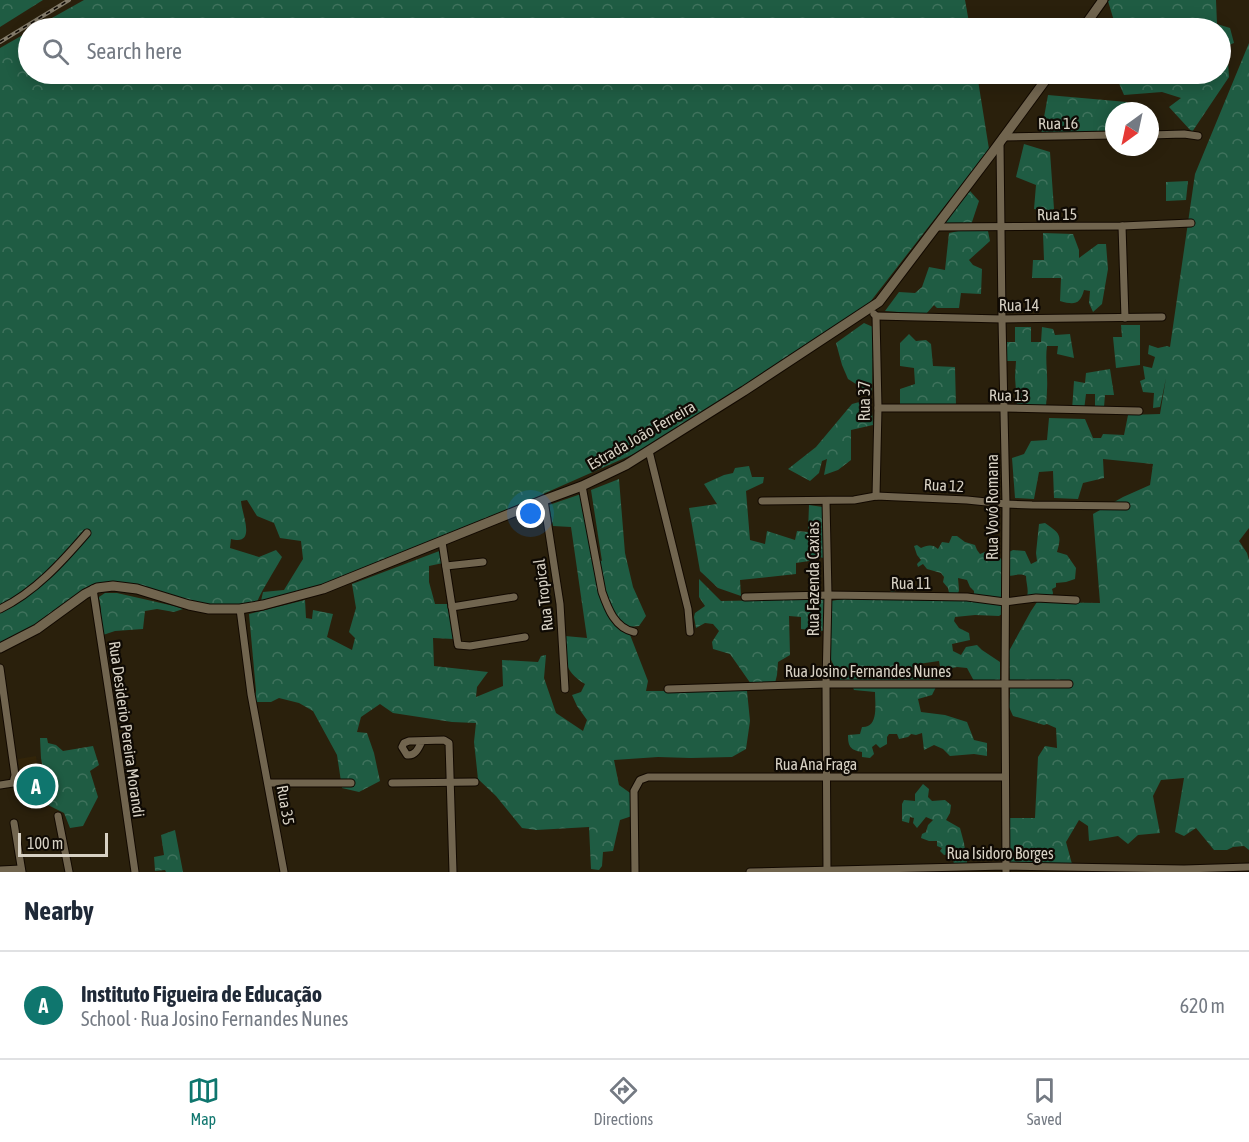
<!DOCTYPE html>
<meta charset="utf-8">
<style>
body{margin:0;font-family:"Asap Condensed",sans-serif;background:#f6f6f7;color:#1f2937}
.compass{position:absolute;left:1105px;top:102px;width:54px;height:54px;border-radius:50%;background:#fff;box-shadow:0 3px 15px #0003;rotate:213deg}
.scale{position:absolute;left:18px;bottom:15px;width:90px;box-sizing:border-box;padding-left:6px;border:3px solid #d7d1c4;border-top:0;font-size:16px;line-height:21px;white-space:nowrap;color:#d7d1c4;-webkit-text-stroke:4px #0f0a04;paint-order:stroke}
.you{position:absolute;left:531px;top:514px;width:21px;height:21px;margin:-15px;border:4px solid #fff;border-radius:50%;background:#1a73e8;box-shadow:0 0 0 9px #1a73e833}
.badge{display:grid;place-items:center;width:39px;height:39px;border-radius:50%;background:#0f766e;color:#fff;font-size:20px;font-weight:700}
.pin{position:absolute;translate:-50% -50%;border:3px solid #fff;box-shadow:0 2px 6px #0006}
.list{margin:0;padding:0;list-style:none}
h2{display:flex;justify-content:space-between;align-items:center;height:78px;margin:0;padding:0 24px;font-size:26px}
h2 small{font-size:20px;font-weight:400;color:#747a83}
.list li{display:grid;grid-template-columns:39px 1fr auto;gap:18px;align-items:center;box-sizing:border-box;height:108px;padding:0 24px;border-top:2px solid #e0e1e3}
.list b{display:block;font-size:22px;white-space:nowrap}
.list p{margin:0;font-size:20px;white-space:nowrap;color:#747a83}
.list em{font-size:20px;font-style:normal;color:#747a83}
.icon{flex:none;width:33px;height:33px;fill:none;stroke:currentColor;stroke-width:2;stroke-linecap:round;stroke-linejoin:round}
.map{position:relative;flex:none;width:1249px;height:872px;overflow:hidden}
.search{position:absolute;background:#fff;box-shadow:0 3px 15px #0003;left:18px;right:18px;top:18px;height:66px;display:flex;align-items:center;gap:15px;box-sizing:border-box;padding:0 21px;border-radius:33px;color:#747a83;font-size:22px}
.sheet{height:186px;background:#fff}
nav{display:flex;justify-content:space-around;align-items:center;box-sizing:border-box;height:84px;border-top:2px solid #e0e1e3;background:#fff;font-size:16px;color:#747a83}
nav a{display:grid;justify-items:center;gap:3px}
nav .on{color:#0f766e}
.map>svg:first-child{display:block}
</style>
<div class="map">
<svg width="1249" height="872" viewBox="0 0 1249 872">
<defs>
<pattern id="forest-crowns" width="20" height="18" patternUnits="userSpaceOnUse" patternTransform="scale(1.5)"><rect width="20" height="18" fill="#1f5c43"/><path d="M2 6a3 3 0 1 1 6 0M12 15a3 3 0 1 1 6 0" fill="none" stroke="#3f725c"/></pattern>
</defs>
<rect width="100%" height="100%" fill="#2a200c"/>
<polygon fill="#322409" points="36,756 40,782 60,790 58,811 44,802 28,800 23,790 18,759"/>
<g fill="url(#forest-crowns)">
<polygon points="0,0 43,0 0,27"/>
<polygon points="84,0 965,0 970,28 34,28"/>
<polygon points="1110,0 1216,0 1217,24 1230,28 1234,43 1221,48 1220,28 1114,28 1117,25 1114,21 1108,1"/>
<path d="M28,32V74H977L989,149L867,306L645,449L441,539L318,587L261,601L263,592L284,590L303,559L301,541L280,538L274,523L257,516L247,500L241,501C242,515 257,546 231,539L230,548L259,557L276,550L282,557C274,572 264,586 257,602C237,607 216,606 196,602C163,596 129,576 95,585L32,628L0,643V48Z"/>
<polygon points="1249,43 1249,528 1239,541 1247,553 1249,560 1249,850 1244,846 1233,847 1227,850 1214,850 1196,828 1184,836 1175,832 1184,778 1161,780 1153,796 1160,833 1138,835 1128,844 1118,836 1089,841 1088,826 1079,820 1066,842 1072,864 1008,863 1008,818 1035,818 1038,757 1045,746 1057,748 1056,728 1047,724 1044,725 1013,716 1009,707 1010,694 1009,651 1031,611 1037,602 1100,603 1093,514 1123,497 1150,485 1153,464 1103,459 1104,478 1083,483 1078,499 1054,498 1053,471 1039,472 1034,499 1015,498 1012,458 1024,454 1031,441 1047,440 1049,418 1085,419 1093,438 1101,438 1103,434 1124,435 1128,415 1160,414 1166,378 1160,407 1153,408 1154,393 1143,392 1140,381 1145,379 1143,366 1152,368 1155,357 1148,354 1149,345 1158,348 1167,346 1170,347 1195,174"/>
<polygon points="1221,60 1228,62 1229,77 1192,132 1169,107 1181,98 1162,92 1124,95 1115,74 1220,74"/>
<polygon points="1048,95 1127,102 1126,111 1114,111 1114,134 1041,134"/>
<polygon points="1024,144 1050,152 1054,209 1046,211 1034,209 1036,185 1016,177"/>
<polygon points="1188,181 1186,200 1166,201 1166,182"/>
<polygon points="970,191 979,201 971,225 943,223"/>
<polygon points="968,229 981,229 988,231 990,241 969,260 973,265 982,269 981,294 961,293 959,308 937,308 934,305 926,314 885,311 899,292 915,293 922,287 929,267 945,270 949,233"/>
<path d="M1043,233L1073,234L1079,250V258L1098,244H1106L1108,269L1102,304L1093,312L1089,303L1090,291L1084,290C1080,305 1074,305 1060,301L1061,278H1032L1033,260H1044Z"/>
<polygon points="864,323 873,327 872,394 848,379 842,365 836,343"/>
<polygon points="1121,325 1140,325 1140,365 1116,368 1113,337 1122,337"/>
<path d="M1015,327H1031V342H1041L1042,327L1053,329L1055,335L1070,334L1074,358L1057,354L1058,346H1047C1045,360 1048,375 1047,390C1047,396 1046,402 1046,409L1017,406L1015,377L1016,361H1005V342H1015Z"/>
<polygon points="909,334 916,341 926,340 931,344 933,366 955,367 956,406 900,407 900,389 915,384 914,368 900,366 900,343"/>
<polygon points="1110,369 1114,395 1105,395 1104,407 1095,410 1095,394 1086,394 1084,410 1072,410 1074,381 1085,383 1086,373"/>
<polygon points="863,401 863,410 872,412 873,425 851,430 851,460 838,470 824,475 827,459 822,461 819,473 810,481 788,469 816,447 852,404"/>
<polygon points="749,466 752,477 764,477 763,483 746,491 750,540 765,544 767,531 795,540 797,531 808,532 809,505 823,507 824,558 813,556 809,561 796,563 796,574 740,580 741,596 718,588 700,571 689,508 717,504 704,484 724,475 733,473 735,468"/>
<path d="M619,479L625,553L633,587L646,616L639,626L627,627L648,681L646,691H747L750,721L746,749L732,757L691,758L658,757L614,760L619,785L633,795L632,816L620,820L613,851L603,852L602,866L599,870L591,869L589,827L536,830L522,828L496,796L478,779L474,742L476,723L452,722L393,713L380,704L361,717L357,732L367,733L374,753L380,781L359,792L342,788L337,755L313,711L299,703L279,698L271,702H254L256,691L249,614L305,600L306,618L312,619L313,610L333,614L327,637L352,650L355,638L349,632L356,608L352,584L442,550L443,563L429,566V582L435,604H447L454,639L433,638L434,666L488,672L477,687L476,697L503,686L502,660L538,662L541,656L546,655L544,678L556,713L583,731L587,720L577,706L572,695L581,692L585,684C562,670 566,659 565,636L587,638L571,527L553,526L549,505L581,494L593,558L602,561L591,490Z"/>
<path d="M1045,523C1060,534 1062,534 1057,552L1067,555L1076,568L1075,579L1066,582L1056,583V587L1052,589L1053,593L1052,597L1027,596C1029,590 1026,583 1026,576C1018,572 1011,578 1003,575V598L998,599L992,596L974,595V591L970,587L967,580L958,578L959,590L958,594L949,593L948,588L943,582L944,577L941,573L927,569L923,564L918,567L917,564L921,560L917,555L914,546L917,545L921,548C927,545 933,544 938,549L942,542L949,543L952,536H957L965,542L975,545L977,550L980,554L987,551L997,554L1002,560H1008L1009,552L1013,550L1025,551L1031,564L1037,561L1036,553L1039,524Z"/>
<polygon points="699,579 721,601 826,599 824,631 801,629 801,617 789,616 790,655 778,662 777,675 775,683 751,684 730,654 713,649 712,642 719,631 713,624 705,623 696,628 694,617 695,613 705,606 699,597"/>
<path d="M892,591L934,601L955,599L1001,605L1002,614L999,616L975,615L955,617L954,621L959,628L969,633L970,640L952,644L953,651L961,655L966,647L977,645L982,650L1000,662V680L989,682L974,681L967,668L957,667L943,670L940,667L939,661L918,664L914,675L927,676L940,679L932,695L918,699L921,712L945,715L967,722L974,740L987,743V756L974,754L950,756L943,749L934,745L924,750L922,733L916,735L911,734L908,737L899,739L897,734H889L887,737V744L880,748L876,744L872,747L874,754L870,758L862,757V752C850,750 848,746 848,735L860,734L862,727C879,728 875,704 875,692L854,690L850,681L840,680L829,655L831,601L849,598L875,599Z"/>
<polygon points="105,593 117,593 174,606 183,609 174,612 157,609 145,611 143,629 115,631 103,635 99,612 101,610 99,597"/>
<polygon points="40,738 47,738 48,743 56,745 63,751 93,746 99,765 90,771 98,797 83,826 70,828 64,813 46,804 52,795 36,787 42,780 48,778 48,770 43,769 41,758"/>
<polygon points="923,784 929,789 928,797 932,801 945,800 951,805 950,813 946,820 960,828 964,843 967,863 963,868 955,868 953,860 955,855 953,853 944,855 940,851 942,848 937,846 937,841 929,841 921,838 922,834 926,832 928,825 933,820 926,817 917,828 913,823 914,818 910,817 909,823 902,821 902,804 904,800 915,801 915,794"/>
<polygon points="175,830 183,872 166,872 165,870 155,871 154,857 164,855 161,835"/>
</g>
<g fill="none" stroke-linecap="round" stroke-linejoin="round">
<defs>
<g id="street">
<polyline points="1150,135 1184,134 1198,136"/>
<polyline points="1003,137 1114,135"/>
<polyline points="1000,143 1002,319 1006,504 1005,684 1006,872"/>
<polyline points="1122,226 1125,318"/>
<polyline points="936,227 1122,226 1191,223"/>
<polyline points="874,314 876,316 878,408 876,496"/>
<polyline points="876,316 1002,319 1162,317"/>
<polyline points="878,408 1004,408 1139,411"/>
<polyline points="649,451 688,609 690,632"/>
<path d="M582,486L602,592C608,609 615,628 634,632"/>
<polyline points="544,500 560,604 565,689"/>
<polyline points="762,501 854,500 876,496 967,500 1006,504 1032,505 1126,506"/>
<polyline points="826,501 828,595 826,684 827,872"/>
<polyline points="442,542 458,645 470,646 525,637"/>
<polyline points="446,566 483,562"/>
<polyline points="93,589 114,726 135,872"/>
<polyline points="745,597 828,595 967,597 1005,602 1036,598 1076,600"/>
<polyline points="452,607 514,597"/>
<path d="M0,609C35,592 62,562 87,533"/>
<polyline points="240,609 251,694 284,872"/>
<polyline points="0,668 15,775 13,783 0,785"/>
<polyline points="668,689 826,684 1069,684"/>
<path d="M422,741C419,747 416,756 407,755L402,747L404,743L409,741L444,740L449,743L453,872"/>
<polyline points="269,783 351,783"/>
<polyline points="392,783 475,782"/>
<polyline points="58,816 69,872"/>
<polyline points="14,823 22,872"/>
<polyline points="0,870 21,869"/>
<polyline points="635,872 634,791 640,780 648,777 1005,777"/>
<polyline points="750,872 1006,866 1184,869 1249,867"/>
</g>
<g id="secondary">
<polyline points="1083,28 1103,0"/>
<polyline points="0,648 37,629 85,594 97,588 113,586 137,589 189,605 209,609 240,609 263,605 323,589 544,500 582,486 626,465 744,391 879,302 992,153 1050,74"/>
</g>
</defs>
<use href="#street" stroke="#120900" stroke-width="9"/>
<use href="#secondary" stroke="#120900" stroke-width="11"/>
<use href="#street" stroke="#71654f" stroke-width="7"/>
<use href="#secondary" stroke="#71654f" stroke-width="9"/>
<defs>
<polyline id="rail" points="0,42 69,0"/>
</defs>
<use href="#rail" stroke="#837b6a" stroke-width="4"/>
<use href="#rail" stroke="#0f0a04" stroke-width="1.5" stroke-dasharray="4.5" stroke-linecap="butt"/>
</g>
<g text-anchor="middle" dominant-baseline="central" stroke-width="4.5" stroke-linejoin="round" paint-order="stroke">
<g font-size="16" fill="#d7d1c4" stroke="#0f0a04">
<text transform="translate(1058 123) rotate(-1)">Rua 16</text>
<text transform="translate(1057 214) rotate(-1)">Rua 15</text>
<text x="1019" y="305">Rua 14</text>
<text transform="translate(1009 395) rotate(1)">Rua 13</text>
<text transform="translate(864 401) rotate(-90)">Rua 37</text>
<text transform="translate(641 435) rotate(-30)">Estrada João Ferreira</text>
<text transform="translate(944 485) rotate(3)">Rua 12</text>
<text transform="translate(992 507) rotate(-90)">Rua Vovó Romana</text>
<text transform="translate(813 579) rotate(-90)">Rua Fazenda Caxias</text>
<text x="911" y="583">Rua 11</text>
<text transform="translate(543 595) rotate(-97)">Rua Tropical</text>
<text x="868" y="671">Rua Josino Fernandes Nunes</text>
<text transform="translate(127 729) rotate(82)">Rua Desiderio Pereira Morandi</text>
<text x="816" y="764">Rua Ana Fraga</text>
<text transform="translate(286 805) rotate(80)">Rua 35</text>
<text x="1000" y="853">Rua Isidoro Borges</text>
</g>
</g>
</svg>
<svg class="compass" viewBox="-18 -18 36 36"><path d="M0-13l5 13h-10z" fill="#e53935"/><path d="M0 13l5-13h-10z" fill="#747a83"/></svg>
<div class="scale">100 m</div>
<div class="you"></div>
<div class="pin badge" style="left:36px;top:786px">A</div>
<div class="search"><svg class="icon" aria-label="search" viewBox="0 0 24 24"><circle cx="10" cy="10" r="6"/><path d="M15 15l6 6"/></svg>Search here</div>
</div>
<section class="sheet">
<h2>Nearby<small></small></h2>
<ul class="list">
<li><span class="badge">A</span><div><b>Instituto Figueira de Educação</b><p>School · Rua Josino Fernandes Nunes</p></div><em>620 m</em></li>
</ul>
</section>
<nav>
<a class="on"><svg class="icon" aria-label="map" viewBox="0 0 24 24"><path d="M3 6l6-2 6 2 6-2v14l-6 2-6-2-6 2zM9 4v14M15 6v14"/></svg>Map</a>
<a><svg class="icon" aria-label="directions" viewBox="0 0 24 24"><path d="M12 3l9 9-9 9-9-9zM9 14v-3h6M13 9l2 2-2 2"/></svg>Directions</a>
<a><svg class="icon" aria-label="saved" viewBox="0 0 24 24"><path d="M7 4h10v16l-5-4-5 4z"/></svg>Saved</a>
</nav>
